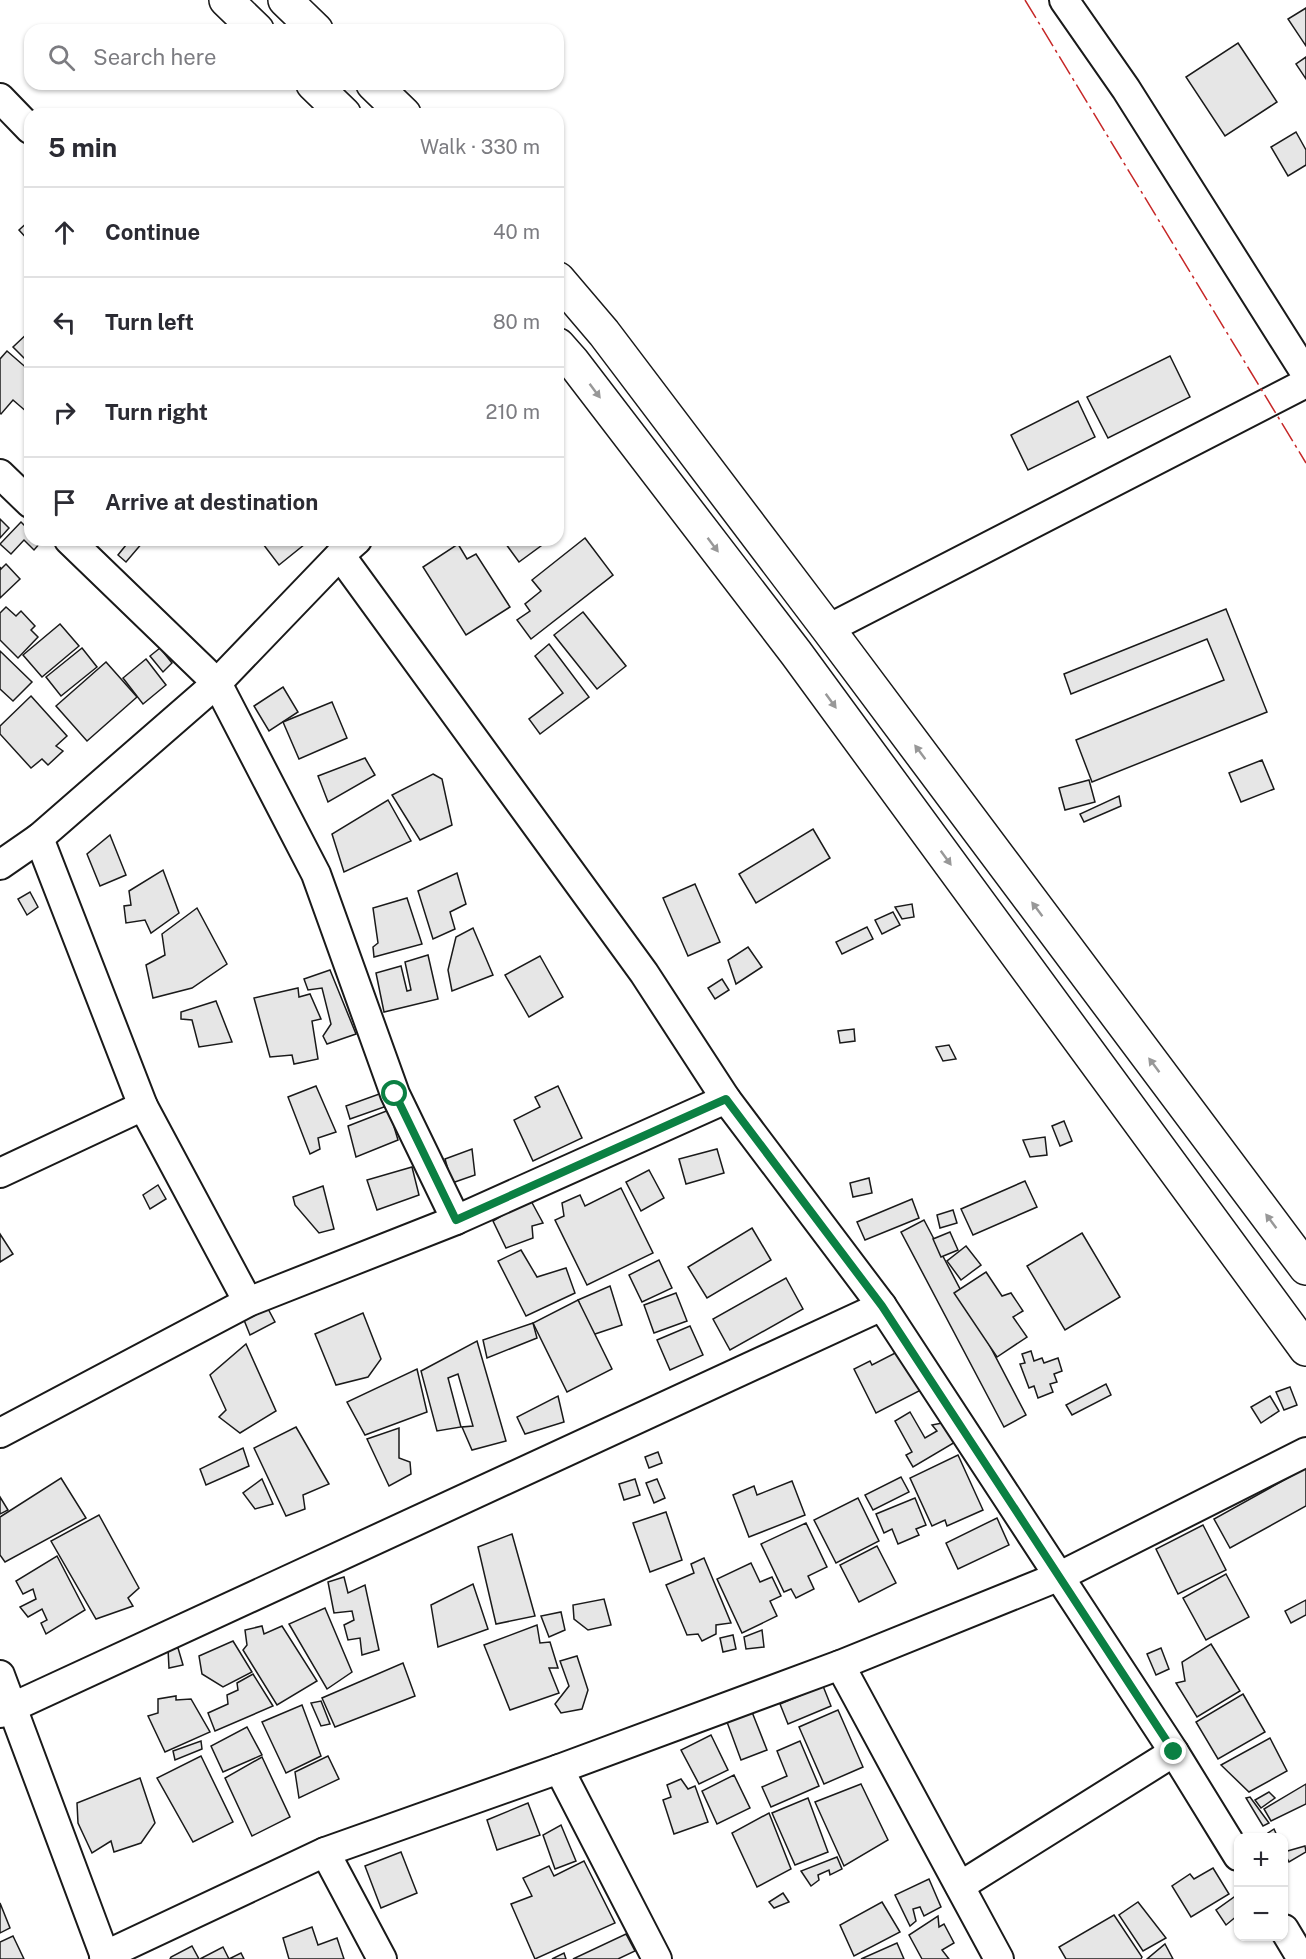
<!DOCTYPE html>
<meta charset="utf-8">
<style>
body{margin:0;font-family:"Public Sans",sans-serif;background:#f7f7f7;color:#2b2b33}
.controls{position:absolute;right:18px;bottom:18px;display:grid;overflow:hidden;border-radius:12px;box-shadow:0 2px 4px #0004}
.controls button{width:54px;height:54px;display:grid;place-items:center;padding:0;border:0;border-bottom:2px solid #e1e1e2;background:#fff;color:#2b2b33;font:30px sans-serif}
.stop{position:absolute;width:18px;height:18px;margin:-14px;border:4px solid #0b8043;border-radius:50%;background:#fff}
.stop.end{background:#0b8043;border-color:#fff;box-shadow:0 2px 6px #0008}
.list{margin:0;padding:0;list-style:none}
h2{display:flex;justify-content:space-between;align-items:center;height:78px;margin:0;padding:0 24px;font-size:26px}
h2 small{font-size:20px;font-weight:400;color:#7c7c81}
.list li{display:grid;grid-template-columns:39px 1fr auto;gap:18px;align-items:center;box-sizing:border-box;height:90px;padding:0 24px;border-top:2px solid #e1e1e2}
.list b{display:block;font-size:22px;white-space:nowrap}
.list em{font-size:20px;font-style:normal;color:#7c7c81}
.icon{flex:none;width:33px;height:33px;fill:none;stroke:currentColor;stroke-width:2;stroke-linecap:round;stroke-linejoin:round}
.map{position:relative;flex:none;width:1306px;height:1959px;overflow:hidden}
.search{position:absolute;background:#fff;box-shadow:0 2px 4px #0004;left:24px;top:24px;width:540px;height:66px;display:flex;align-items:center;gap:15px;box-sizing:border-box;padding:0 21px;border-radius:18px;color:#7c7c81;font-size:22px}
.panel{position:absolute;background:#fff;box-shadow:0 2px 4px #0004;left:24px;top:108px;width:540px;height:438px;border-radius:18px}
.map>svg:first-child{display:block}
</style>
<div class="map">
<svg width="1306" height="1959" viewBox="0 0 1306 1959">
<rect width="100%" height="100%" fill="#fff"/>
<g fill="#e6e6e6" stroke="#1a1a1a" stroke-width="1.5">
<polygon points="1306,8 1306,46 1288,19"/>
<polygon points="1238,43 1277,102 1225,136 1186,77"/>
<polygon points="1306,57 1306,79 1296,64"/>
<polygon points="1296,132 1306,150 1306,165 1288,176 1271,147"/>
<polygon points="30,220 30,242 19,230"/>
<polygon points="30,331 30,364 13,347"/>
<polygon points="7,351 30,371 30,410 28,413 13,400 1,414 0,413 0,359"/>
<polygon points="1170,356 1190,397 1108,438 1087,397"/>
<polygon points="1078,401 1095,437 1028,470 1011,435"/>
<polygon points="0,519 9,528 0,538"/>
<polygon points="21,522 30,531 30,540 39,540 41,542 34,550 24,540 11,554 0,544"/>
<polygon points="585,538 613,575 531,639 517,620 530,611 525,604 541,591 532,580"/>
<polygon points="130,540 141,540 143,542 126,562 118,555"/>
<polygon points="260,540 310,540 279,565"/>
<polygon points="503,540 549,540 519,562"/>
<polygon points="458,544 467,559 476,554 510,607 466,635 423,567"/>
<polygon points="6,564 20,579 0,598 0,567 1,569"/>
<polygon points="6,607 16,616 21,611 35,626 31,630 38,637 18,658 0,640 0,613"/>
<polygon points="1226,609 1267,712 1092,782 1076,740 1224,680 1207,639 1071,694 1064,674"/>
<polygon points="583,612 626,666 597,689 554,635"/>
<polygon points="60,624 79,646 42,677 23,655"/>
<polygon points="549,644 589,697 540,734 529,719 563,693 535,656"/>
<polygon points="82,648 97,667 61,696 46,677"/>
<polygon points="160,648 172,663 163,672 150,656"/>
<polygon points="0,651 32,682 13,701 0,689"/>
<polygon points="146,659 166,685 143,704 123,678"/>
<polygon points="106,662 137,697 87,741 56,706"/>
<polygon points="283,687 298,712 269,731 254,706"/>
<polygon points="31,696 67,736 56,746 63,751 48,765 42,759 31,768 0,734 0,726"/>
<polygon points="332,702 347,738 299,759 283,722"/>
<polygon points="365,758 375,775 328,802 318,776"/>
<polygon points="1262,760 1274,789 1241,802 1229,773"/>
<polygon points="433,774 442,779 452,825 420,840 392,795"/>
<polygon points="1089,780 1095,802 1065,810 1059,788"/>
<polygon points="1119,796 1121,806 1084,822 1080,814"/>
<polygon points="388,800 411,841 344,872 332,834"/>
<polygon points="813,829 830,858 756,903 739,874"/>
<polygon points="110,835 126,875 100,886 87,854"/>
<polygon points="163,870 179,913 151,933 145,920 126,923 124,906 131,905 129,891"/>
<polygon points="457,873 466,904 450,912 455,929 433,939 418,891"/>
<polygon points="695,884 720,942 688,956 663,898"/>
<polygon points="30,892 38,907 27,915 18,899"/>
<polygon points="407,898 422,944 374,957 373,947 378,943 373,908"/>
<polygon points="912,904 914,917 902,919 895,907"/>
<polygon points="197,908 227,964 192,988 153,998 146,965 165,955 162,934"/>
<polygon points="893,912 900,925 882,934 875,920"/>
<polygon points="867,927 873,939 842,954 836,942"/>
<polygon points="473,928 493,975 452,991 448,970 456,937"/>
<polygon points="748,947 762,967 736,984 728,960"/>
<polygon points="428,955 438,999 384,1012 376,973 401,966 407,991 411,990 405,962"/>
<polygon points="540,956 563,997 529,1017 505,975"/>
<polygon points="330,970 356,1034 327,1044 323,1036 331,1024 322,988 308,990 304,979"/>
<polygon points="722,979 729,990 715,999 708,988"/>
<polygon points="298,988 299,997 310,994 321,1019 312,1021 318,1059 294,1064 292,1055 270,1057 254,998"/>
<polygon points="216,1001 232,1042 199,1047 192,1020 181,1019 181,1012"/>
<polygon points="854,1029 855,1041 840,1043 838,1031"/>
<polygon points="949,1045 956,1059 943,1061 936,1047"/>
<polygon points="316,1086 336,1132 318,1138 320,1149 310,1154 288,1097"/>
<polygon points="558,1086 582,1138 533,1161 514,1120 540,1107 535,1097"/>
<polygon points="382,1093 384,1107 350,1119 346,1106"/>
<polygon points="389,1110 398,1140 356,1157 348,1126"/>
<polygon points="1064,1121 1072,1141 1060,1146 1052,1126"/>
<polygon points="1045,1137 1047,1155 1030,1157 1023,1140"/>
<polygon points="472,1149 475,1175 452,1183 445,1159"/>
<polygon points="717,1149 724,1173 686,1184 679,1159"/>
<polygon points="412,1167 419,1195 377,1210 367,1180"/>
<polygon points="649,1170 664,1198 641,1211 626,1182"/>
<polygon points="869,1178 872,1193 853,1197 850,1183"/>
<polygon points="1025,1181 1037,1207 973,1235 961,1209"/>
<polygon points="158,1185 166,1199 150,1209 143,1195"/>
<polygon points="323,1186 334,1229 319,1233 295,1205 293,1197"/>
<polygon points="621,1188 653,1253 587,1285 555,1220 564,1216 562,1203 580,1195 585,1206"/>
<polygon points="530,1199 543,1223 532,1226 533,1238 506,1248 493,1221"/>
<polygon points="912,1199 919,1218 865,1240 857,1222"/>
<polygon points="953,1210 957,1223 940,1228 937,1215"/>
<polygon points="924,1220 1026,1415 1004,1427 901,1232"/>
<polygon points="752,1228 771,1260 707,1298 688,1267"/>
<polygon points="950,1232 958,1250 941,1257 933,1239"/>
<polygon points="1082,1233 1120,1297 1065,1330 1027,1266"/>
<polygon points="0,1234 13,1254 0,1262"/>
<polygon points="966,1246 981,1265 961,1280 947,1261"/>
<polygon points="521,1250 537,1277 566,1268 575,1293 526,1316 498,1261"/>
<polygon points="659,1260 672,1288 642,1302 629,1275"/>
<polygon points="986,1272 1002,1296 1011,1293 1023,1311 1013,1317 1027,1337 997,1357 954,1293"/>
<polygon points="786,1278 803,1309 730,1350 713,1319"/>
<polygon points="610,1286 622,1325 592,1335 578,1300"/>
<polygon points="676,1293 687,1321 654,1333 644,1305"/>
<polygon points="578,1300 612,1369 567,1392 533,1323"/>
<polygon points="266,1305 275,1322 250,1335 244,1320"/>
<polygon points="363,1313 381,1359 368,1377 336,1385 315,1334"/>
<polygon points="533,1323 537,1338 487,1358 483,1340"/>
<polygon points="690,1326 703,1355 670,1370 657,1340"/>
<polygon points="477,1341 506,1441 472,1450 462,1427 473,1426 458,1374 448,1378 461,1427 437,1431 421,1371"/>
<polygon points="246,1344 276,1411 240,1433 219,1417 226,1410 210,1375"/>
<polygon points="901,1350 921,1390 876,1413 854,1369 870,1361 872,1365"/>
<polygon points="1031,1351 1034,1361 1042,1358 1044,1363 1058,1358 1062,1371 1054,1374 1057,1382 1050,1384 1053,1392 1038,1398 1034,1386 1029,1388 1020,1364 1025,1363 1022,1354"/>
<polygon points="417,1369 427,1412 365,1435 347,1402"/>
<polygon points="1106,1384 1111,1395 1072,1415 1066,1405"/>
<polygon points="1290,1387 1297,1405 1284,1410 1276,1392"/>
<polygon points="558,1396 564,1422 525,1434 517,1417"/>
<polygon points="1270,1396 1279,1411 1261,1423 1251,1407"/>
<polygon points="910,1412 925,1438 937,1431 932,1425 952,1421 962,1438 913,1467 906,1455 912,1452 895,1421"/>
<polygon points="296,1427 329,1484 303,1495 305,1509 286,1516 254,1448"/>
<polygon points="399,1428 399,1458 410,1462 411,1474 389,1486 367,1439"/>
<polygon points="243,1448 249,1466 206,1485 200,1469"/>
<polygon points="658,1452 662,1463 649,1468 645,1457"/>
<polygon points="958,1455 983,1510 947,1526 945,1520 932,1526 910,1478"/>
<polygon points="1306,1468 1306,1506 1230,1548 1214,1519"/>
<polygon points="901,1477 909,1492 873,1510 865,1495"/>
<polygon points="61,1478 86,1518 5,1562 0,1555 0,1517"/>
<polygon points="262,1479 273,1504 255,1509 243,1493"/>
<polygon points="635,1479 640,1495 624,1500 619,1484"/>
<polygon points="657,1479 665,1498 654,1503 646,1483"/>
<polygon points="792,1481 805,1515 749,1537 733,1495 754,1486 757,1495"/>
<polygon points="0,1497 8,1510 0,1514"/>
<polygon points="858,1498 879,1541 836,1563 814,1520"/>
<polygon points="915,1498 926,1525 916,1529 919,1535 898,1544 892,1529 884,1533 876,1514"/>
<polygon points="666,1512 682,1560 650,1572 633,1523"/>
<polygon points="99,1515 139,1588 128,1598 133,1606 96,1619 51,1541"/>
<polygon points="997,1518 1009,1545 958,1569 946,1543"/>
<polygon points="806,1523 827,1567 808,1576 814,1589 796,1598 791,1589 784,1592 761,1544"/>
<polygon points="1203,1525 1226,1570 1178,1594 1156,1549"/>
<polygon points="512,1534 535,1616 496,1624 478,1547"/>
<polygon points="877,1546 896,1583 859,1602 840,1565"/>
<polygon points="57,1556 85,1610 46,1634 41,1623 47,1620 42,1609 28,1617 20,1607 36,1599 33,1589 23,1594 16,1581"/>
<polygon points="704,1558 731,1623 716,1625 716,1634 702,1641 698,1634 687,1635 666,1585 694,1573 691,1564"/>
<polygon points="751,1563 760,1582 772,1577 781,1596 770,1601 777,1616 742,1633 717,1579"/>
<polygon points="1226,1574 1249,1617 1206,1640 1183,1598"/>
<polygon points="344,1577 348,1593 365,1585 379,1650 362,1655 360,1638 348,1640 344,1625 354,1620 352,1611 334,1613 328,1582"/>
<polygon points="473,1584 488,1629 438,1647 431,1605"/>
<polygon points="604,1599 611,1625 588,1630 574,1619 573,1605"/>
<polygon points="1306,1600 1306,1615 1291,1623 1285,1611"/>
<polygon points="325,1608 352,1672 327,1689 289,1624"/>
<polygon points="561,1612 565,1630 549,1637 541,1616"/>
<polygon points="537,1625 540,1643 550,1642 558,1668 549,1668 559,1693 510,1710 484,1645"/>
<polygon points="262,1626 264,1634 282,1626 317,1681 277,1705 243,1650 247,1645 245,1630"/>
<polygon points="762,1630 764,1647 746,1649 744,1637"/>
<polygon points="733,1635 736,1649 723,1652 720,1638"/>
<polygon points="233,1641 252,1672 223,1687 202,1674 199,1656"/>
<polygon points="1211,1644 1240,1691 1197,1717 1176,1683 1185,1681 1182,1662"/>
<polygon points="178,1648 183,1665 169,1668 168,1649"/>
<polygon points="1161,1648 1169,1669 1156,1675 1147,1654"/>
<polygon points="577,1656 588,1690 582,1709 561,1713 555,1704 569,1686 560,1661"/>
<polygon points="403,1663 415,1696 335,1727 322,1698"/>
<polygon points="253,1674 273,1706 215,1731 208,1713 228,1704 227,1695 238,1690 237,1683"/>
<polygon points="823,1686 831,1706 788,1724 780,1704"/>
<polygon points="1243,1694 1265,1732 1218,1759 1196,1722"/>
<polygon points="176,1696 176,1700 191,1699 210,1732 165,1752 148,1716 158,1713 158,1699"/>
<polygon points="321,1701 330,1724 321,1726 311,1703"/>
<polygon points="302,1705 321,1756 286,1773 262,1722"/>
<polygon points="838,1710 863,1767 824,1784 799,1727"/>
<polygon points="752,1712 767,1750 741,1760 727,1722"/>
<polygon points="247,1727 262,1755 223,1772 211,1746"/>
<polygon points="711,1735 728,1770 699,1784 681,1750"/>
<polygon points="1270,1738 1287,1771 1249,1792 1221,1765"/>
<polygon points="201,1741 202,1749 175,1760 173,1751"/>
<polygon points="800,1741 819,1786 771,1807 762,1787 787,1776 777,1751"/>
<polygon points="201,1756 233,1822 193,1842 157,1778"/>
<polygon points="328,1756 339,1779 299,1798 295,1772"/>
<polygon points="262,1757 290,1817 252,1836 225,1778"/>
<polygon points="734,1775 750,1808 717,1824 702,1791"/>
<polygon points="140,1778 155,1823 141,1843 114,1852 111,1841 92,1853 78,1823 77,1803"/>
<polygon points="681,1779 688,1789 695,1786 708,1822 674,1834 663,1800 671,1797 667,1785"/>
<polygon points="861,1784 888,1840 844,1866 815,1802"/>
<polygon points="1306,1784 1306,1804 1271,1821 1264,1809"/>
<polygon points="1269,1792 1275,1798 1261,1808 1255,1800"/>
<polygon points="1250,1797 1269,1823 1263,1826 1246,1798"/>
<polygon points="808,1798 828,1852 795,1865 772,1813"/>
<polygon points="528,1803 540,1835 497,1850 487,1820"/>
<polygon points="769,1813 791,1869 757,1887 732,1833"/>
<polygon points="561,1825 576,1861 555,1869 543,1835"/>
<polygon points="1274,1829 1278,1838 1271,1838 1268,1833"/>
<polygon points="1305,1846 1306,1852 1289,1862 1284,1852"/>
<polygon points="401,1852 417,1893 381,1908 365,1866"/>
<polygon points="837,1857 842,1869 830,1875 829,1870 818,1875 819,1880 811,1886 801,1871"/>
<polygon points="584,1861 615,1923 535,1959 511,1904 532,1896 523,1878 549,1866 554,1876"/>
<polygon points="1213,1868 1229,1894 1191,1917 1172,1886 1190,1874 1194,1879"/>
<polygon points="929,1879 941,1907 924,1916 920,1907 913,1909 916,1921 910,1926 895,1895"/>
<polygon points="783,1893 789,1902 774,1908 769,1902"/>
<polygon points="1237,1895 1238,1915 1226,1925 1216,1910"/>
<polygon points="882,1902 900,1932 854,1956 840,1925"/>
<polygon points="1138,1902 1166,1938 1143,1951 1119,1915"/>
<polygon points="0,1903 10,1928 0,1933"/>
<polygon points="1114,1915 1142,1957 1141,1959 1066,1959 1059,1947"/>
<polygon points="938,1916 939,1927 944,1924 954,1943 942,1950 949,1959 922,1959 909,1935"/>
<polygon points="312,1927 318,1945 337,1938 344,1959 289,1959 283,1938"/>
<polygon points="626,1934 635,1951 618,1959 573,1959"/>
<polygon points="13,1936 24,1959 0,1959 0,1942"/>
<polygon points="897,1943 904,1959 861,1959"/>
<polygon points="1165,1944 1173,1959 1147,1959"/>
<polygon points="192,1946 199,1959 170,1959 171,1957"/>
<polygon points="223,1947 229,1959 241,1953 244,1959 200,1959"/>
<polygon points="564,1953 566,1959 552,1959"/>
</g>
<g fill="none" stroke-linecap="round" stroke-linejoin="round">
<defs>
<g id="minor">
<polyline points="1064,0 1126,89 1306,374"/>
<polyline points="0,98 30,129"/>
<polyline points="0,474 30,503"/>
<polyline points="69,540 217,683 316,874 395,1094 456,1220"/>
<polyline points="340,555 644,973 726,1099 882,1306 1174,1752 1238,1856"/>
<polyline points="828,629 1306,383"/>
<polyline points="39,838 143,1106 248,1302"/>
<polyline points="0,865 39,838 217,683 340,555 357,540"/>
<polyline points="0,1173 143,1106"/>
<polyline points="0,1433 248,1302 456,1220 726,1099"/>
<polyline points="840,1665 999,1959"/>
<polyline points="0,1675 106,1959"/>
<polyline points="0,1713 882,1306"/>
<polyline points="559,1769 657,1959"/>
<polyline points="325,1852 382,1959"/>
<polyline points="960,1886 1174,1752"/>
<polyline points="1284,1929 1302,1959"/>
<polyline points="104,1956 325,1852 559,1769 840,1665 1060,1576 1306,1452"/>
</g>
<g id="major">
<polyline points="226,0 257,30"/>
<polyline points="285,0 316,30"/>
<polyline points="313,84 344,114"/>
<polyline points="373,84 404,114"/>
<polyline points="558,279 604,333 828,629 1306,1268"/>
<polyline points="558,345 573,362 796,653 1306,1349"/>
</g>
</defs>
<use href="#minor" stroke="#1a1a1a" stroke-width="32"/>
<use href="#major" stroke="#1a1a1a" stroke-width="36"/>
<use href="#minor" stroke="#fff" stroke-width="28"/>
<use href="#major" stroke="#fff" stroke-width="33"/>
<polyline stroke="#c62828" stroke-width="1.5" stroke-dasharray="21 4.5 3 4.5" stroke-linecap="butt" points="1025,0 1306,463"/>
</g>
<defs><path id="oneway-solid" d="M-6-.8H1V-3.2L6.5 0L1 3.2V.8H-6Z" transform="scale(1.5)"/></defs>
<g fill="#989898">
<use href="#oneway-solid" transform="translate(595 391) rotate(53)"/>
<use href="#oneway-solid" transform="translate(713 545) rotate(53)"/>
<use href="#oneway-solid" transform="translate(831 701) rotate(54)"/>
<use href="#oneway-solid" transform="translate(920 752) rotate(-127)"/>
<use href="#oneway-solid" transform="translate(946 858) rotate(54)"/>
<use href="#oneway-solid" transform="translate(1037 909) rotate(-127)"/>
<use href="#oneway-solid" transform="translate(1154 1065) rotate(-127)"/>
<use href="#oneway-solid" transform="translate(1271 1221) rotate(-127)"/>
</g>
<g fill="none" stroke-linecap="round" stroke-linejoin="round">
<polyline stroke="#0b8043" stroke-width="8" points="395,1094 456,1220 726,1099 882,1306 1174,1752"/>
</g>
</svg>
<div class="controls">
<button>+</button>
<button>−</button>
</div>
<div class="stop" style="left:395px;top:1094px"></div>
<div class="stop end" style="left:1174px;top:1752px"></div>
<div class="search"><svg class="icon" aria-label="search" viewBox="0 0 24 24"><circle cx="10" cy="10" r="6"/><path d="M15 15l6 6"/></svg>Search here</div>
<section class="panel">
<h2>5 min<small>Walk · 330 m</small></h2>
<ul class="list">
<li><svg class="icon" aria-label="ahead" viewBox="0 0 24 24"><path d="M12 20V5M6 11l6-6 6 6"/></svg><div><b>Continue</b></div><em>40 m</em></li>
<li><svg class="icon" aria-label="left" viewBox="0 0 24 24"><path d="M17 20v-9H6M10 6l-5 5 5 5"/></svg><div><b>Turn left</b></div><em>80 m</em></li>
<li><svg class="icon" aria-label="right" viewBox="0 0 24 24"><path d="M7 20v-9h11M14 6l5 5-5 5"/></svg><div><b>Turn right</b></div><em>210 m</em></li>
<li><svg class="icon" aria-label="arrive" viewBox="0 0 24 24"><path d="M6 21V4h12l-3 4 3 4H6"/></svg><div><b>Arrive at destination</b></div></li>
</ul>
</section>
</div>
